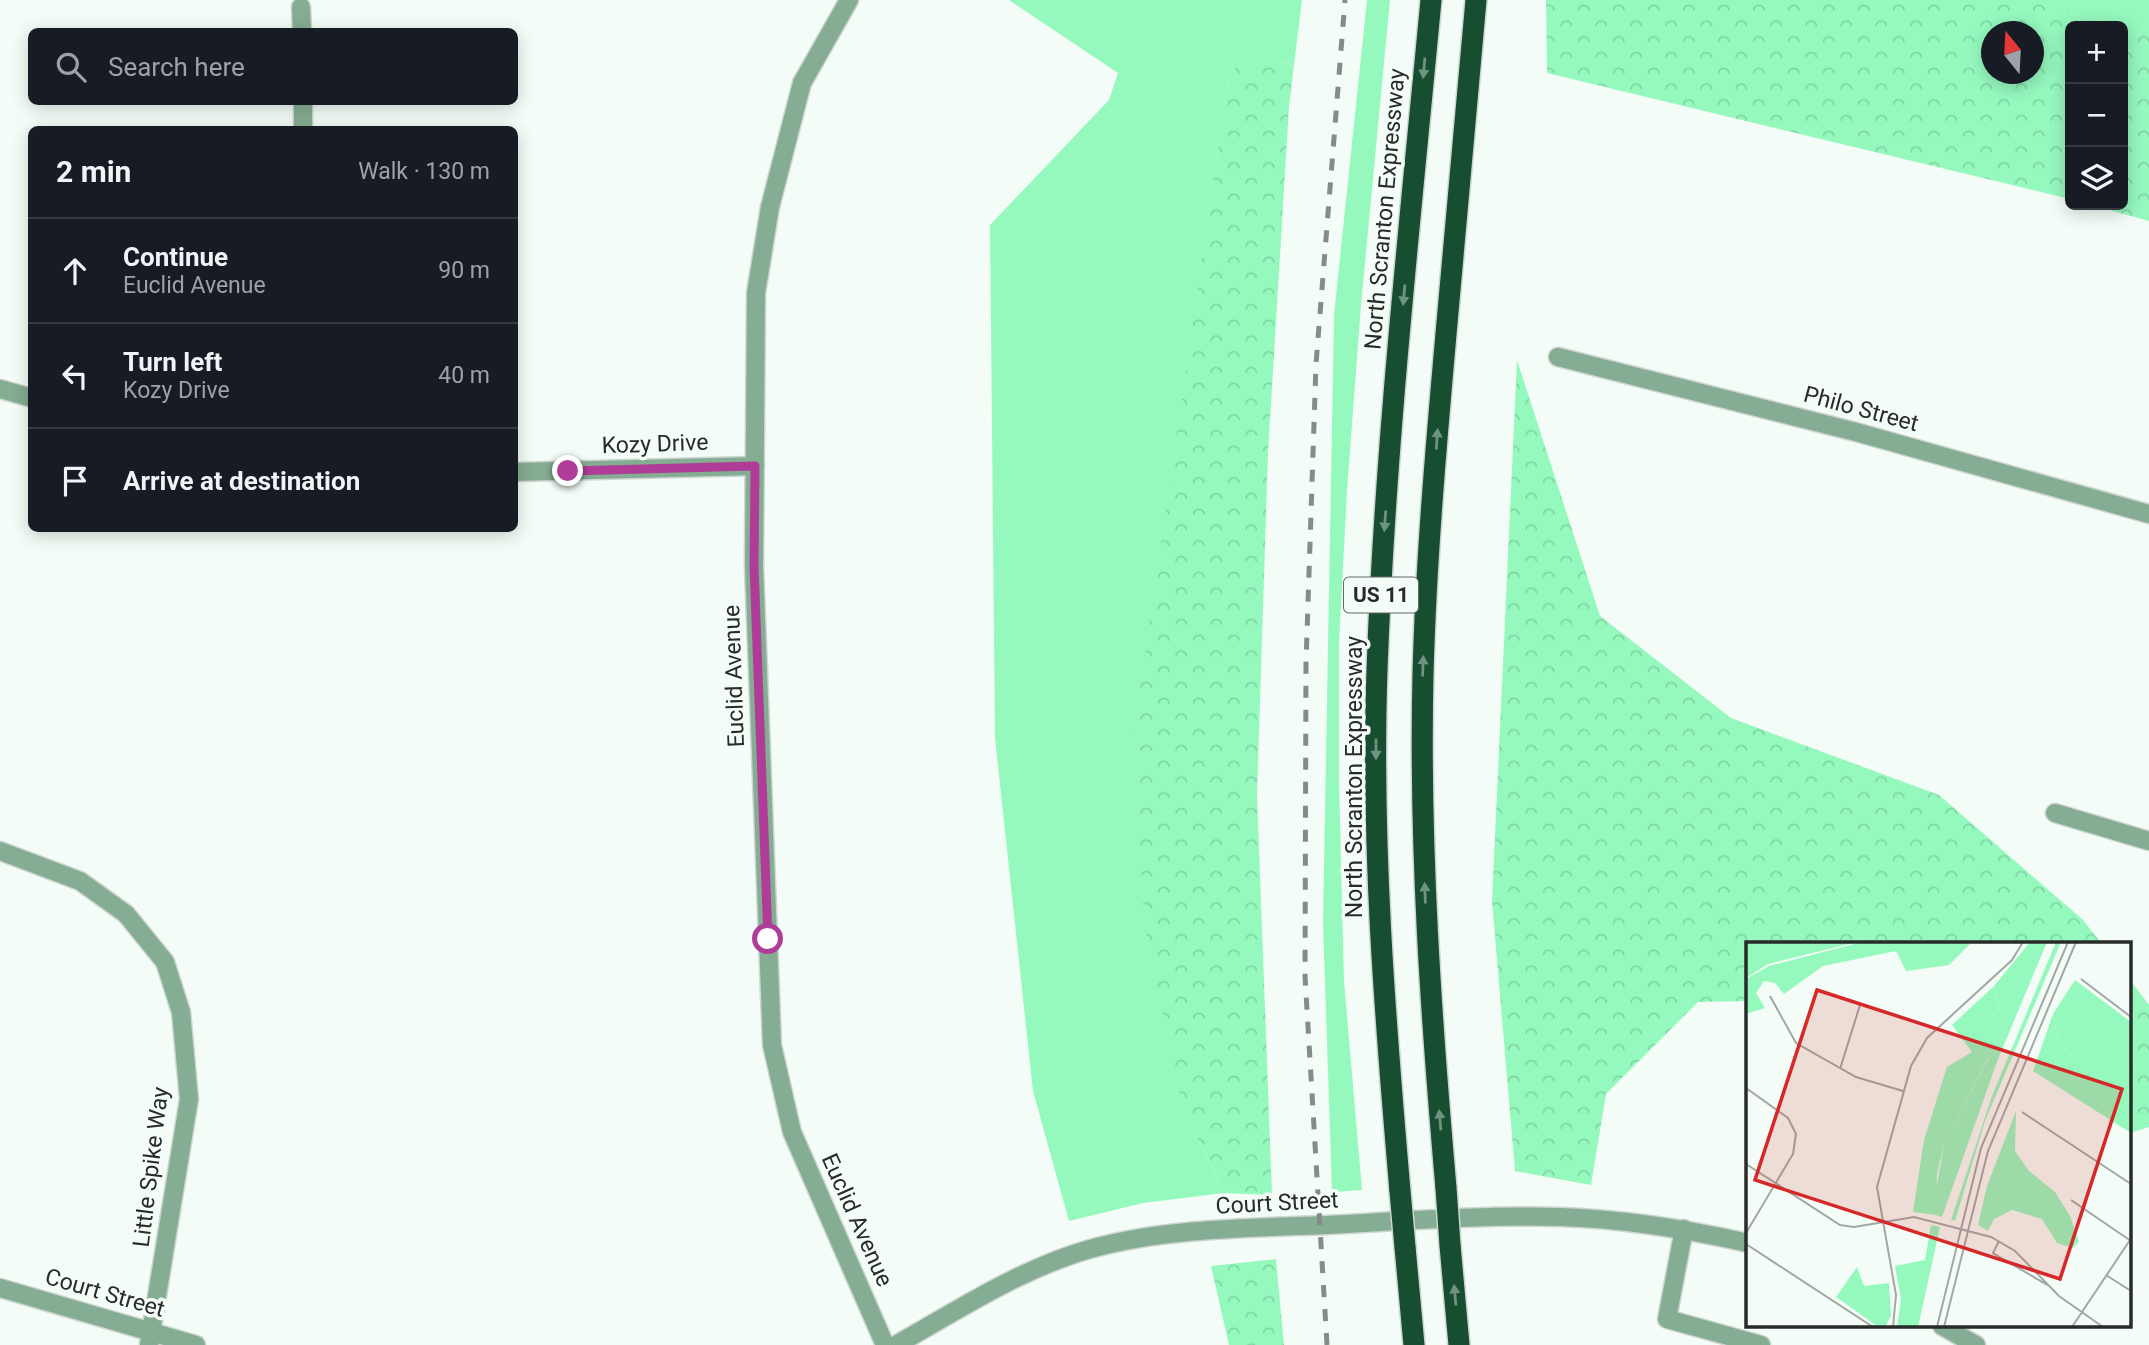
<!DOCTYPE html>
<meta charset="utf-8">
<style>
body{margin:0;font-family:Roboto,sans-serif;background:#20242c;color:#f1f3f6}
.controls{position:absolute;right:21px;top:21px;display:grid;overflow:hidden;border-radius:10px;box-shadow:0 4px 18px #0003}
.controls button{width:63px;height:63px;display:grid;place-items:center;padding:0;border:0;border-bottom:2px solid #363941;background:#171b24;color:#f1f3f6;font:35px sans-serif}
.compass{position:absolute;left:1981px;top:21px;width:63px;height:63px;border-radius:50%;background:#171b24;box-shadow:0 4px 18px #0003;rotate:342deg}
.stop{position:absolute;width:21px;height:21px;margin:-16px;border:5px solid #af3d98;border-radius:50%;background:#fff}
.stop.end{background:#af3d98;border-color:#fff;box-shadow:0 2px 7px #0008}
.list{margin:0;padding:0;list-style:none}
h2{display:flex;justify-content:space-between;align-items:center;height:91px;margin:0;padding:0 28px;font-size:30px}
h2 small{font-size:23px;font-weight:400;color:#9ea1a6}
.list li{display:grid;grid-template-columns:46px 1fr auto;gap:21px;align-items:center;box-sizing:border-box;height:105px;padding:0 28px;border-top:2px solid #363941}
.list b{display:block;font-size:26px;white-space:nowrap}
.list p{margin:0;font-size:23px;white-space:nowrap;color:#9ea1a6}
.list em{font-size:23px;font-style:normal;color:#9ea1a6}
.icon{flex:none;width:38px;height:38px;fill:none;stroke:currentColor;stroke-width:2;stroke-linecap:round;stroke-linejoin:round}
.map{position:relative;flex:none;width:2149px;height:1345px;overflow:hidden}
.search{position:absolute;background:#171b24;box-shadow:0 4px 18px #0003;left:28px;top:28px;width:490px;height:77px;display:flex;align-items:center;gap:18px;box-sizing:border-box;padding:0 24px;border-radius:10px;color:#9ea1a6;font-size:26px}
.panel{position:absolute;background:#171b24;box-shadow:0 4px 18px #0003;left:28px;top:126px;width:490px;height:406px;border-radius:10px}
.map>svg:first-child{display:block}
</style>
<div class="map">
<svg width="2149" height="1345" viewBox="0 0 2149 1345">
<defs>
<pattern id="forest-crowns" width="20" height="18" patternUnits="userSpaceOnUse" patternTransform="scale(1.75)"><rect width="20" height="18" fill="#95f9be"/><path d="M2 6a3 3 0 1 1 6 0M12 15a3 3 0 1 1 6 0" fill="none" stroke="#80d6a3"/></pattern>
</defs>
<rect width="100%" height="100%" fill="#f3fcf6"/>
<g fill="#95f9be">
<polygon points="1009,0 1302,0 1294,65 1275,60 1228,78 1184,389 1182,1106 1224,1193 1143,1203 1069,1221 1033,1091 995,738 990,225 1109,100 1118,73"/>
<polygon points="1367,0 1390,0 1361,305 1347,490 1339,644 1339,781 1344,981 1362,1190 1332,1192 1323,923 1334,315"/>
<polygon points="2049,0 2149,0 2149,31 2095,22"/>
</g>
<g fill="url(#forest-crowns)" fill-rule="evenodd">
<path d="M1546,0H2049L2095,22L2122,26H2070V199L1547,73ZM1992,32H2034V74H1992Z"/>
<polygon points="2123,26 2149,31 2149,221 2091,205 2123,205"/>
<polygon points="1241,60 1275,60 1294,65 1289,107 1268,453 1257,795 1272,1195 1224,1193 1182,1106 1144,922 1134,729 1228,78"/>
<polygon points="1517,360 1600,616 1731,718 1939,795 2082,919 2102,944 1748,944 1748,1001 1698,1002 1606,1094 1591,1185 1515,1171 1492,901"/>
<polygon points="2130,980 2149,1005 2149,1127 2130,1133"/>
<polygon points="1276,1259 1284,1345 1229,1345 1211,1266"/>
</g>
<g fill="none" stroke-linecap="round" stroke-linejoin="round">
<defs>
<g id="street">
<polyline points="849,0 802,83 770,207 756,293 754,566 772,1045 792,1132 885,1345"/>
<polyline points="301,7 302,32"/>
<polyline points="303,102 303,130"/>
<polyline points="1558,357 1856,432 2149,514"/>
<polyline points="0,389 32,398"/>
<polyline points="514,472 755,466"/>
<polyline points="2055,813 2149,841"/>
<polyline points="0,851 80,881 126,914 165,962 181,1012 189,1099 149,1345"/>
<polyline points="1684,1229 1667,1319 1761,1345"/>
<polyline points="0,1288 196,1345"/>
<polyline points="1942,1326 1976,1345"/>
<path d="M896,1345C958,1310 1020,1269 1090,1249C1166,1228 1248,1228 1327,1225C1404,1221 1482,1215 1560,1217C1623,1219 1686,1229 1748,1243"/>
</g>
<g id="highway">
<path d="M1446,1188C1431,1017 1419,846 1423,674C1426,561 1436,447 1446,334C1456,223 1466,111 1476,0"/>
<path d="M1400,1191C1385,1018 1371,844 1377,670C1385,446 1410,223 1431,0"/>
<polyline points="1450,1245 1459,1345"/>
<polyline points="1405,1247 1414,1345"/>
</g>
</defs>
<use href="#street" stroke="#ced6d1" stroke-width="21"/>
<use href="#highway" stroke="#ced6d1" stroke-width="24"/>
<use href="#street" stroke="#85ad93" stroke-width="18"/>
<use href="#highway" stroke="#174d31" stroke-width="21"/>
<polyline stroke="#858b87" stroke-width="5" stroke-dasharray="12 12" stroke-linecap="butt" points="1327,1345 1305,976 1306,663 1316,364 1345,0"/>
<defs>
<g id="highway-bridge">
<polyline points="1446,1188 1450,1245"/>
<polyline points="1400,1191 1405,1247"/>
</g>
</defs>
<use href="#highway-bridge" stroke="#ced6d1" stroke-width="24" stroke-linecap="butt"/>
<use href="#highway-bridge" stroke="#174d31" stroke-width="21"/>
</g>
<defs><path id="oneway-solid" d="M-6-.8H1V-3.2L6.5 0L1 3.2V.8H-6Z" transform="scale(1.75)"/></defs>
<g fill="#6f9380">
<use href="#oneway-solid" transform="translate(1424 68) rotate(95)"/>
<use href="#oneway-solid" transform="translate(1404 295) rotate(95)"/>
<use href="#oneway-solid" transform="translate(1437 439) rotate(-86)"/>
<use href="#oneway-solid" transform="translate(1385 521) rotate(94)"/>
<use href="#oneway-solid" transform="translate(1423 666) rotate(-88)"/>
<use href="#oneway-solid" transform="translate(1376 749) rotate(90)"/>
<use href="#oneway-solid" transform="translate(1425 893) rotate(-92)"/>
<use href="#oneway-solid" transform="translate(1440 1120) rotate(-95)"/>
<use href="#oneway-solid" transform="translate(1455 1295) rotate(-95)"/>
</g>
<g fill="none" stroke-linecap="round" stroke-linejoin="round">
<polyline stroke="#af3d98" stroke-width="9" points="568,471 755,466 754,566 768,939"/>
</g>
<g text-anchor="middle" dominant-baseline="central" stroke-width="7" stroke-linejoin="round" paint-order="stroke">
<rect fill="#f3fcf6" stroke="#656a66" stroke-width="2" x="1344" y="577.5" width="74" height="35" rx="5"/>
<g font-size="21" font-weight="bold" fill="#282b29">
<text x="1381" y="595">US 11</text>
</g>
<g font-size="23" fill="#282b29" stroke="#f3fcf6">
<text transform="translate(1385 209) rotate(-85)">North Scranton Expressway</text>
<text transform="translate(1861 409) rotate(15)">Philo Street</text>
<text transform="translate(655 444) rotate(-2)">Kozy Drive</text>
<text transform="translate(734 676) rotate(-92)">Euclid Avenue</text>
<text transform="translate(1354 777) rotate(-90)">North Scranton Expressway</text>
<text transform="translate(151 1167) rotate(-83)">Little Spike Way</text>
<text transform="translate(1277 1203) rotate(-3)">Court Street</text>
<text transform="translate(857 1220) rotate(66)">Euclid Avenue</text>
<text transform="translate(105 1293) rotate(16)">Court Street</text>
</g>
</g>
<g transform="translate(1746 942)">
<rect width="385" height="385" fill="#f3fcf6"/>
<path d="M116,0H226L203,23L160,29L150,9L77,24L38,52L29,41L18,39L10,51L19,66L0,72V37L23,24ZM310,0H315L239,179L209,279L205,278L246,154ZM329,38L385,80V155L367,147L313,102L307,72ZM248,44L254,66L240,83L242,93L260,98L252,117L242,116L198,203L191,231L190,273L167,270L178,198L201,125L226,110L206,83ZM111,325L118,344L143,341L145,373L140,384H131L90,355Z" fill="#95f9be"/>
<path d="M0,0H111L22,22L0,36ZM284,0H301L260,98L242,93L240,83L254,66L248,44ZM307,72L313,102L367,147L385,155V191L287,129ZM244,113L252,117L196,275L190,273L188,259L198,203ZM270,169L269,209L283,229L309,250L324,274L333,300L327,306L311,301L296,277L266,268L248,277L242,289L232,283L241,244ZM185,283L194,285L172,385H151L155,357L149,324L179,318Z" fill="#95f9be"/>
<path fill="none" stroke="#a2a8a4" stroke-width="2" d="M335,37L385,75M24,54L50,101L110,135L157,149M94,127L114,63M0,146L42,176L50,192L47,212L0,291M276,170L385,242M0,222L94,283L108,285L168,275L245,295L269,309L313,354L357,385M325,258L385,299M253,299L247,311L303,344M0,302L127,385M360,333L385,349M147,385L150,353L131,245L165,124L181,96L266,18L277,0M191,385L235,206L322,0M198,385L242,209L330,0M326,385L384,298"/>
<path fill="#d62828" fill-opacity="0.15" stroke="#d62828" stroke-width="3.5" d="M71,48L376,147L314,337L9,238Z"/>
<rect width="385" height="385" fill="none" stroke="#282b29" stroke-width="3.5"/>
</g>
</svg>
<div class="controls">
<button>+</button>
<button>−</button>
<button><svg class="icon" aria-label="layers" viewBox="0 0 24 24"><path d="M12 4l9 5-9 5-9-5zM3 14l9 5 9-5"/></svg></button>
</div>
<svg class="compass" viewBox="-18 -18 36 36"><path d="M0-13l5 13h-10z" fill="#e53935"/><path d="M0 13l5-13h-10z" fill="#9ea1a6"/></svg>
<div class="stop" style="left:768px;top:939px"></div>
<div class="stop end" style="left:568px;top:471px"></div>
<div class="search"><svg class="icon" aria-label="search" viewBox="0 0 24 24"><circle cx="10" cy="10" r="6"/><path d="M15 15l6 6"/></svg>Search here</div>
<section class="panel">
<h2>2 min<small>Walk · 130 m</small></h2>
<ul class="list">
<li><svg class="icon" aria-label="ahead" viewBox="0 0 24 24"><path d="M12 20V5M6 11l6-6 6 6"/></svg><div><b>Continue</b><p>Euclid Avenue</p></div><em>90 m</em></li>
<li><svg class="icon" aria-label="left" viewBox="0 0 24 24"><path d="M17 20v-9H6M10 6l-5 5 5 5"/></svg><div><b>Turn left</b><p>Kozy Drive</p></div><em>40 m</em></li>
<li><svg class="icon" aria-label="arrive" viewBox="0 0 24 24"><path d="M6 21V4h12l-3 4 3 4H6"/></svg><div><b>Arrive at destination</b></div></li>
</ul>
</section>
</div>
